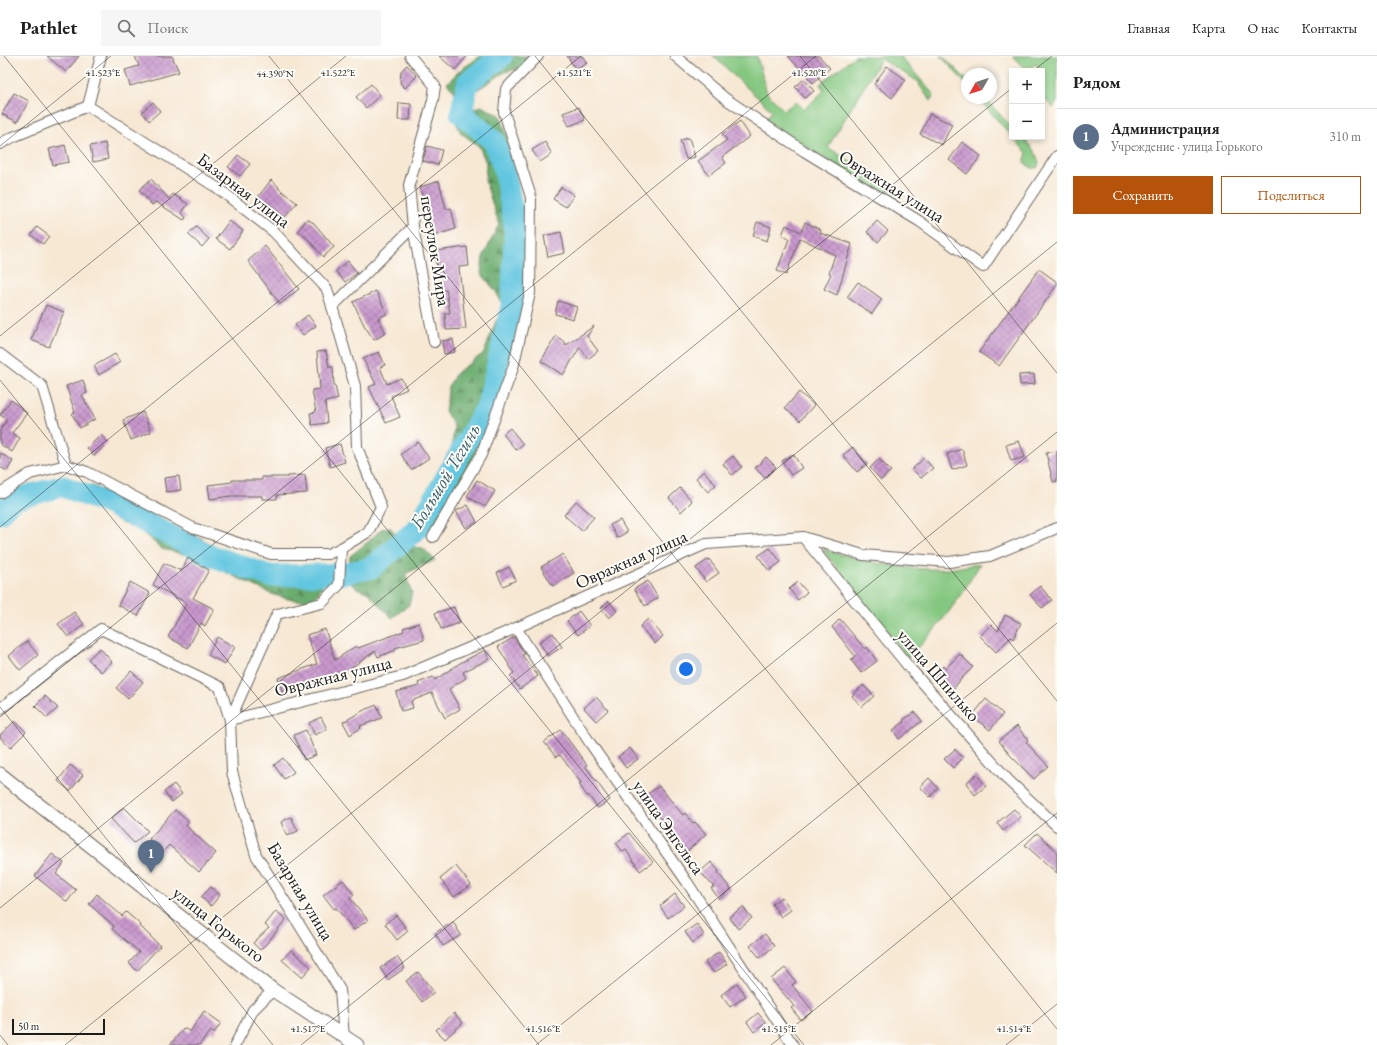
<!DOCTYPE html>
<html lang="ru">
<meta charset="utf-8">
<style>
body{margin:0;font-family:"EB Garamond",serif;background:#f6f6f6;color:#222}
.controls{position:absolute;right:12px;top:12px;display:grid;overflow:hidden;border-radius:0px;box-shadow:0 2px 6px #0003}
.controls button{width:36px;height:36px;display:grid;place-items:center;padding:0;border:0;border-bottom:1px solid #e0e0e0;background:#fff;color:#222;font:20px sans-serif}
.compass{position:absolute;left:961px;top:12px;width:36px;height:36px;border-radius:50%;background:#fff;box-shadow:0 2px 6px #0003;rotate:231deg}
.scale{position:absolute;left:12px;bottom:10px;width:93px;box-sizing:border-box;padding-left:4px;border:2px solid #1c1c1c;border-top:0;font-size:11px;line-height:14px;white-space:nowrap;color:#1c1c1c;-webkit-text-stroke:3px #fdfcf7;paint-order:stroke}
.you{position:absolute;left:686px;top:613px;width:14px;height:14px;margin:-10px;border:3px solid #fff;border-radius:50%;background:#1a73e8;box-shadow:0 0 0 6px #1a73e833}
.badge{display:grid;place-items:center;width:26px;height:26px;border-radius:50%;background:#b45309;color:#fff;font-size:13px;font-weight:700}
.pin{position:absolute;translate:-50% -33px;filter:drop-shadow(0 1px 2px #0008)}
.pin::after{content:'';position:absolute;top:21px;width:14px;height:12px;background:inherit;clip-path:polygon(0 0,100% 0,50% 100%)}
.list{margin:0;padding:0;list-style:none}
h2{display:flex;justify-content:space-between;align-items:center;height:52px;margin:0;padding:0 16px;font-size:17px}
h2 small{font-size:13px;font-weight:400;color:#767676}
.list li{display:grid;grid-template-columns:26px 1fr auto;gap:12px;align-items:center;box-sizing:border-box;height:56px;padding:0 16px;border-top:1px solid #e0e0e0}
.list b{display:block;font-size:15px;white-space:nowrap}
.list p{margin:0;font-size:13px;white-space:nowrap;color:#767676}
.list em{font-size:13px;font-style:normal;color:#767676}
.actions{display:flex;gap:8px;padding:12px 16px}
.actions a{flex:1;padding:9px 0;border:1px solid #b45309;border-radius:0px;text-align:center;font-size:14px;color:#b45309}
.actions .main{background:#b45309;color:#fff}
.icon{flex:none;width:22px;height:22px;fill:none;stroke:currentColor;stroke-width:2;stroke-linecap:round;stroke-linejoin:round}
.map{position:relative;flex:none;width:1057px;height:989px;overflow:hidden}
header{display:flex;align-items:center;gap:24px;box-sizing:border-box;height:56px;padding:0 20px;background:#fff;border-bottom:1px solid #e0e0e0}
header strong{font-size:19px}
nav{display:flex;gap:22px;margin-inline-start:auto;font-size:14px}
.search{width:280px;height:36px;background:#f6f6f6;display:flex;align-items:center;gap:10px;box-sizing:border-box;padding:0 14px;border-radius:0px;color:#767676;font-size:15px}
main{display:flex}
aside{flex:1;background:#fff}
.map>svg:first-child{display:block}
</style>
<header>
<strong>Pathlet</strong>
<div class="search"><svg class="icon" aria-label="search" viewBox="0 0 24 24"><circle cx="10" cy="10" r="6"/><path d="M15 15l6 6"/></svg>Поиск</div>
<nav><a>Главная</a><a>Карта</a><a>О нас</a><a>Контакты</a></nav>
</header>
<main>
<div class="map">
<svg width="1057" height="989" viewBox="0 0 1057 989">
<defs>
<pattern id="forest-firs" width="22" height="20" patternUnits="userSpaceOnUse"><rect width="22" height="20" fill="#6bac6e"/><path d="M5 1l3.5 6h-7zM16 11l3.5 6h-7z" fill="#578b5a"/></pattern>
<pattern id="building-cross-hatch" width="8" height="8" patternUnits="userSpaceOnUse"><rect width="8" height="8" fill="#c999ce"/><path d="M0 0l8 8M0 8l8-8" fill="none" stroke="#a27ca6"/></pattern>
</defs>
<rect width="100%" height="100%" fill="#fdfcf7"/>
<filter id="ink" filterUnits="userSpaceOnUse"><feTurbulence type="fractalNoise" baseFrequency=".025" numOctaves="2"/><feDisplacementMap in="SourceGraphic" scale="8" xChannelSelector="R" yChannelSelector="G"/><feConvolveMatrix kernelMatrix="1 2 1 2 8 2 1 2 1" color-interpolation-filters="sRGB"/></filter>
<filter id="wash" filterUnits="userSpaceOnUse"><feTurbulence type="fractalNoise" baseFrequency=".012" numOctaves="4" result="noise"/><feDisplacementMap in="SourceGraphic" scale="16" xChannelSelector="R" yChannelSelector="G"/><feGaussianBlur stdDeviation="0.9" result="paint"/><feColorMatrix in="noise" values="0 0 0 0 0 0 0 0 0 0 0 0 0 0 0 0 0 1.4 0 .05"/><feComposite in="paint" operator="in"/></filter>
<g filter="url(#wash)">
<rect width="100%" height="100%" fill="#f7e8d4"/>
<g fill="#84c780" stroke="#50724e">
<polygon points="713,0 757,0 767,37 784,54 796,46 804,53 824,35 820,28 855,0 900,0 934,39 931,45 920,30 919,26 881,3 828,91 898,138 897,149 765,64 772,55"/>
<polygon points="941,0 943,0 967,24 967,29"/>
<path d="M1012,0H1057V46L1053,52L1042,40C1043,32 1041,24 1044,15L1035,8L1027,15Z"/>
<polygon points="978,42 984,42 1012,71 1012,81"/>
<path d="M1012,81H1022C1030,89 1037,97 1039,107L1037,112H1032L1024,107L1027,97Z"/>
<path d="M822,493C861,505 906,515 947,513C958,512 969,509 980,508C959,544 938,573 908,602Z"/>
</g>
<g fill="url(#forest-firs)" stroke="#446445">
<polygon points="481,0 538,0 528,10 505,16 475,35 458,40 447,27 460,14"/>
<polygon points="481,50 500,59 513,95 515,144 526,151 523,176 526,234 519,242 502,248 496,236 481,217 483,201 499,168 485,125 486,107 479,90 461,77 453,60"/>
<polygon points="502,256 513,273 514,283 503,325 476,402 443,458 431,474 423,469 432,454 424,440 452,390 454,370 445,355 447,345 448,331 456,317 484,297 496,265"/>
<polygon points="90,429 121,442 177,473 201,482 218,493 243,503 278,513 304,512 326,524 316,541 304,545 288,543 272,538 191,500 162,493 136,471 121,467 109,454 93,447"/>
<polygon points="390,471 396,479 392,488 404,490 423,492 435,504 405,518 412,536 409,549 392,562 367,536 356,532 348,524 350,500 369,485 381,473"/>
</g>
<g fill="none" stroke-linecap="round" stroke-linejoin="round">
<polyline stroke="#62c6e0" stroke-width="22" points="0,457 13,444 62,430 109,448 209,499 270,520 340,518 371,512 417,473 488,348 512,248 515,171 505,115 494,85 461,57 468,26 502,0"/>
</g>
<g id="blocks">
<g fill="url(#building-cross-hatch)">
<polygon points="47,0 79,0 66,16"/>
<polygon points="135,0 172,0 179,16 130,30 125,14 139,10"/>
<polygon points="439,0 467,0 455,14"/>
<polygon points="567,0 582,0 587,7 576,14"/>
<polygon points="788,0 819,0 830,12 813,27"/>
<polygon points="407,9 417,20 405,32 400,27 401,15"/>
<polygon points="887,10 906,24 892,42 874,28"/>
<polygon points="804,23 814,35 805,42 795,31"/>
<polygon points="371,28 380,39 366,52 356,41"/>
<polygon points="14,37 29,45 17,66 2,58"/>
<polygon points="153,46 160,55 149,65 142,56"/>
<polygon points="399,47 411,48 410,64 398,64"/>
<polygon points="579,51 585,64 569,70 563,57"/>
<polygon points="930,58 952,68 942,89 920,78"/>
<polygon points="740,65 750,80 722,101 726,107 709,119 698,105 727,84 722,78"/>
<polygon points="689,82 695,101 686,103 680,84"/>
<polygon points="545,86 552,98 540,106 532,94"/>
<polygon points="962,86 981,100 967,118 949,104"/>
<polygon points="105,87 108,103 93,106 90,90"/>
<polygon points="65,89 69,106 53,109 49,93"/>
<polygon points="427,90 442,94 438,109 423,105"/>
<polygon points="238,99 250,108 240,120 228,111"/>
<polygon points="151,123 169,143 173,138 188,148 182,157 186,162 184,164 156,146 152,149 139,134"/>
<polygon points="271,124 279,131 278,132 297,147 285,161 268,147 258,141"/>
<polygon points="439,125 446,153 451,152 456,173 432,180 420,131"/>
<polygon points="561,131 574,139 566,151 553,143"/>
<polygon points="307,163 314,167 334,191 323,201 308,183 298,175"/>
<polygon points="229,165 243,175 230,193 216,183"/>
<polygon points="877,165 888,175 878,186 867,176"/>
<polygon points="757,166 771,171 767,185 753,180"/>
<polygon points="805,166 821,174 820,177 852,188 837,239 824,233 831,218 829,217 835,199 800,182 786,219 777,215 789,183 782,179 786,169 801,176"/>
<polygon points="37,171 49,180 43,188 31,179"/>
<polygon points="196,171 209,183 202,191 188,178"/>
<polygon points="561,176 565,197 548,201 544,180"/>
<polygon points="265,190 299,233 280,248 248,205"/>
<polygon points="467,191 469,210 459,211 466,273 446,274 445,257 450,257 446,234 441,235 435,195"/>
<polygon points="348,205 357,217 345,226 336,215"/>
<polygon points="1039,213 1057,226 1057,229 999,310 979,296"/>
<polygon points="858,226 882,243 872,258 847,241"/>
<polygon points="376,235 387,258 378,262 386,277 374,284 364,269 353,246"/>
<polygon points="558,245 577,251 573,263 555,258"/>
<polygon points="46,249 64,256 49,291 31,284"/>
<polygon points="308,259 316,270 303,279 295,269"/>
<polygon points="594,270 587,280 598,295 588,303 580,291 563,319 541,305 556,280 566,287 565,290"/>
<polygon points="453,283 455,296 444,298 442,285"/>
<polygon points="326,295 329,311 333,311 334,330 335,330 338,343 325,346 327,367 312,369 310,357 316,356 312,334 320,333 317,296"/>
<polygon points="379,296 385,309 380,311 387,328 401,322 407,333 391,340 400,361 386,367 369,331 376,328 363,303"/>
<polygon points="115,298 120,306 99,319 94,310"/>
<polygon points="1034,318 1035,328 1020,329 1019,319"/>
<polygon points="83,324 87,337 82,339 95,363 80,372 72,358 75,356 66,330"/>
<polygon points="799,336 814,349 800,365 785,352"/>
<polygon points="11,344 27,357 12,377 20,382 12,396 0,388 0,375 7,363 0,359"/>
<polygon points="143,356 151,376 131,384 123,364"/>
<polygon points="510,372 523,388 516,394 503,378"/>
<polygon points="101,379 108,386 94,400 87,392"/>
<polygon points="1019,385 1025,401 1011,405 1006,389"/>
<polygon points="418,386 429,402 411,414 401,398"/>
<polygon points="340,388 345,406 330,411 325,392"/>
<polygon points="853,391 867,408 857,416 843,399"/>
<polygon points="962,393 967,409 952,414 947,398"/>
<polygon points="1057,395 1057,425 1053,426 1046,397"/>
<polygon points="0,397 13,405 7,415 0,411"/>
<polygon points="793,398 802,412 791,419 782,405"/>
<polygon points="733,400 742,411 732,419 723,408"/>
<polygon points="766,401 776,411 765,422 755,412"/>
<polygon points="924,402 933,412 921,422 912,413"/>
<polygon points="879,403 891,415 881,424 870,412"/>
<polygon points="704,415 716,429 708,436 696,422"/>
<polygon points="305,419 307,437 277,439 277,443 262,443 262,440 231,440 210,443 208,429 232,426 232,424 262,424 262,421 288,421 288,420"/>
<polygon points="179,420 181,434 166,436 164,422"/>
<polygon points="477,424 495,435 485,451 467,440"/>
<polygon points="680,432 692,445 681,456 669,442"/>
<polygon points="576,445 594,461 582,475 564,459"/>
<polygon points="468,449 477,466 466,472 456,455"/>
<polygon points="620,464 627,476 617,482 610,469"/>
<polygon points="770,492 781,506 769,515 758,500"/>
<polygon points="563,498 574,517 553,530 541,511"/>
<polygon points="188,502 209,514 193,542 214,553 205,570 201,567 188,592 168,581 187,547 153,529 164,507 181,515"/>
<polygon points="709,503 719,517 706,526 696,512"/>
<polygon points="509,511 516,524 503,530 497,517"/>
<polygon points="648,525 658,542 645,550 634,533"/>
<polygon points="130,526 150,537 138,560 118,549"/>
<polygon points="798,526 807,536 798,544 789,533"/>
<polygon points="1040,530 1052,544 1042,552 1030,539"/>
<polygon points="609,545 617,555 609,562 601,552"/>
<polygon points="454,551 460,567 441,573 435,557"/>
<polygon points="579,555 590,570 578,579 567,565"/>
<polygon points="74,556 84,568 68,581 58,568"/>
<polygon points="1005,559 1021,567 1013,583 1011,581 996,596 980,580 991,568 998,575"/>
<polygon points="648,563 663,580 655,588 640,570"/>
<polygon points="840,563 865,593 867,591 877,605 861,617 851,604 855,600 832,571"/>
<polygon points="419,567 424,584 395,592 396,594 378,601 375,595 341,619 283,638 278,622 317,608 307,579 325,573 335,604 356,590 358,592 404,575 403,572"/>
<polygon points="553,577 562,591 548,600 539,586"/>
<polygon points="217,581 235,591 225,608 208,599"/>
<polygon points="514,581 525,598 522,599 538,620 520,633 510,620 514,617 498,591"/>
<polygon points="27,585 38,599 20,614 9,600"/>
<polygon points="100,592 112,606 101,616 88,603"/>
<polygon points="485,594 489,603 463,616 466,622 449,633 460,653 445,662 432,637 411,645 413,652 401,655 396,636 419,630 418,627 433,621 435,624 460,607"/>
<polygon points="960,598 973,611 961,623 952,635 934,622 943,610 946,612"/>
<polygon points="131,615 143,626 128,643 116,632"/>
<polygon points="863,629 874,640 862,651 852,640"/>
<polygon points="45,640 58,652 47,662 35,650"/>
<polygon points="596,641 608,654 596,665 584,652"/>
<polygon points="986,643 1003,658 990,674 972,660"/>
<polygon points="377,649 382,662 360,670 361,672 350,679 343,666 366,653"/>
<polygon points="915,656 922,665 899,683 893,674 904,666 903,664"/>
<polygon points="321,661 327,673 315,679 309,667"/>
<polygon points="15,665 26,676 10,692 0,681 0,679"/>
<polygon points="1017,670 1028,684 1026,686 1048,710 1034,723 1010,699 999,685"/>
<polygon points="306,674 316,699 304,704 294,679"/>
<polygon points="561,674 587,709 586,711 610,744 598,752 588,739 587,740 579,728 581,727 560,699 556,701 544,686"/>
<polygon points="630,692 638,703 626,712 618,701"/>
<polygon points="955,693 963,702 953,712 944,703"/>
<polygon points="283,702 294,716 284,723 274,709"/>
<polygon points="70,709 83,719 70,735 58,725"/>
<polygon points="976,718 986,730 975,739 966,727"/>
<polygon points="929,722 938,732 930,741 920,731"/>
<polygon points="174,728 182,738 172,746 164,736"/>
<polygon points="659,730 683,759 685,757 693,767 695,766 706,778 685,797 665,773 667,771 656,756 658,755 646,739"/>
<polygon points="124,751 148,775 134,787 111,763"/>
<polygon points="1014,753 1021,761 1003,775 997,767"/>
<polygon points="175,754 189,766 186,770 216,797 199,816 169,789 163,796 149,783"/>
<polygon points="291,761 298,775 287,780 281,766"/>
<polygon points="629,777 653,806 640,815 626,794 623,796 616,787"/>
<polygon points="1037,777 1057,795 1057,817 1025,789"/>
<polygon points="52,798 64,807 56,818 76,834 67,846 35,820"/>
<polygon points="711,806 719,815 718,817 731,833 719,843 711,832 714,831 700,816"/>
<polygon points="456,810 471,829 454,841 440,823"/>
<polygon points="343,824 354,839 350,842 368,864 354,874 336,852 334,853 323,839"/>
<polygon points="211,831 220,839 211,850 201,841"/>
<polygon points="97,838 122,860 126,856 141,869 140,870 160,890 137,915 129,907 139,896 112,873 114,870 89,848"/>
<polygon points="675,838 684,850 668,862 660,850"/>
<polygon points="782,841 791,854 781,861 772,848"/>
<polygon points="743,851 752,862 738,873 729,861"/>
<polygon points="276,855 286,863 268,886 260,894 253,887 269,872 265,869"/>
<polygon points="396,859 408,875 397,884 385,868"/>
<polygon points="453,866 461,879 443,890 435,877"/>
<polygon points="697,868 704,879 693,887 685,876"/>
<polygon points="765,878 774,890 760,902 750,890"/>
<polygon points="291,894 311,911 302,921 282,904"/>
<polygon points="719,896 727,908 714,917 705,906"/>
<polygon points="397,901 405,912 388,924 380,912"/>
<polygon points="785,912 796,926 792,929 813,955 801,964 791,952 794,950 771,923"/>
<polygon points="418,916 434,936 422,946 406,925"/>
<polygon points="737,927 746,940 730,951 721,939"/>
<polygon points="204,955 221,967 214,977 211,975 199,989 170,989 184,972 190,976"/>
<polygon points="454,957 463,967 445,983 436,974"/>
<polygon points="758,957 766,967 754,976 747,966"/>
</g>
</g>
</g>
<g filter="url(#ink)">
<use href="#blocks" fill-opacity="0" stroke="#69635c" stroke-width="1"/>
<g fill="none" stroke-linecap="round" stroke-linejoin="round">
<defs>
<g id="minor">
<polyline points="410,0 435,30 433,44 409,129 413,171 434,286"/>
<polyline points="675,0 726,43 804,95 919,165 983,211 1057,100"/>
<polyline points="0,88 13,81 88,50"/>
<polyline points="332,251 413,171"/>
<polyline points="0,298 42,330 66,409 30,418 0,437"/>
<polyline points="66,409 87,416 193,472 271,498 328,498 341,492 368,476 381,451 357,391 355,330 327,233 274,176 219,133 88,50 101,0"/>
<polyline points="433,481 481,399 513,312 530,237 531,141 504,56 506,33 538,0"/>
<polyline points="803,481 908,610 1009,725 1057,770"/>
<polyline points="516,572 590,687 687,826 793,989"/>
<polyline points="0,653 101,573 220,631 230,664 232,716 256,799 340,934 344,981"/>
<polyline points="230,664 403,620 516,572 706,488 803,481 863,499 949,506 990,500 1057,472"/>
<polyline points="230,664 277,558 322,547 339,529 341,492"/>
<polyline points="235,989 253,954 273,934"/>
</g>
<polyline id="tertiary" points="0,718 273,934 357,989"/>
</defs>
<use href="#minor" stroke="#69635c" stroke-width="12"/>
<use href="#tertiary" stroke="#69635c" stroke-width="15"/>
<use href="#minor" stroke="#fff" stroke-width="10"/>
<use href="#tertiary" stroke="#fff" stroke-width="13"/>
</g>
</g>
<path fill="none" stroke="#1c1c1c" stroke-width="1" stroke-opacity="0.45" d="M4,0L804,989M269,0L1057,973M535,0L1057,645M800,0L1057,317M1033,15L1052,0M0,90L111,0M0,280L346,0M0,324L539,989M0,471L581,0M0,651L273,989M0,661L816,0M0,852L1012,32M0,979L8,989M65,989L1057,186M301,989L1057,376M536,989L1057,567M771,989L1057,757M1006,989L1057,948"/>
<g text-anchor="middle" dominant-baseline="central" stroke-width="4" stroke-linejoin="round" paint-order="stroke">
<g font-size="18" fill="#1c1c1c" stroke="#fdfcf7">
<text transform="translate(892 130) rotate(32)">Овражная улица</text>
<text transform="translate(244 134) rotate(37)">Базарная улица</text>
<text transform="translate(436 195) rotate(81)">переулок Мира</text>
<text transform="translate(631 503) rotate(-24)">Овражная улица</text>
<text transform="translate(939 619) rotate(49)">улица Шпилько</text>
<text transform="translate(333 620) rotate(-14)">Овражная улица</text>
<text transform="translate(669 771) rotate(55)">улица Энгельса</text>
<text transform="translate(301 835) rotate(59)">Базарная улица</text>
<text transform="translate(219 868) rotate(38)">улица Горького</text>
</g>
<g font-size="19" font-style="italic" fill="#38606a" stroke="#fdfcf7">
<text transform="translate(445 420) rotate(-59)">Большой Тегинь</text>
</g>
</g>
<g font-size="10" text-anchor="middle" fill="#1c1c1c" stroke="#fdfcf7" stroke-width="4" stroke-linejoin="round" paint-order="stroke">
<text x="103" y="20">41.523°E</text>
<text x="338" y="20">41.522°E</text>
<text x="574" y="20">41.521°E</text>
<text x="809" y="20">41.520°E</text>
<text x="275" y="21">44.390°N</text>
<text x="308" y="976">41.517°E</text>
<text x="543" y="976">41.516°E</text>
<text x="779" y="976">41.515°E</text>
<text x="1014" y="976">41.514°E</text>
</g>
</svg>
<div class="controls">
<button>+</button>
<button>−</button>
</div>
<svg class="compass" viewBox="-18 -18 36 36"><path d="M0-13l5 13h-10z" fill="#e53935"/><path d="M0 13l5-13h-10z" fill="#767676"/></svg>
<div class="scale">50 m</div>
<div class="you"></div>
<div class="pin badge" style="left:151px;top:817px;background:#5c6f8a">1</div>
</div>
<aside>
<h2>Рядом<small></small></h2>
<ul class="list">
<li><span class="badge" style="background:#5c6f8a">1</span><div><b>Администрация</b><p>Учреждение · улица Горького</p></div><em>310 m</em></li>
</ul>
<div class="actions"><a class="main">Сохранить</a><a>Поделиться</a></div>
</aside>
</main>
